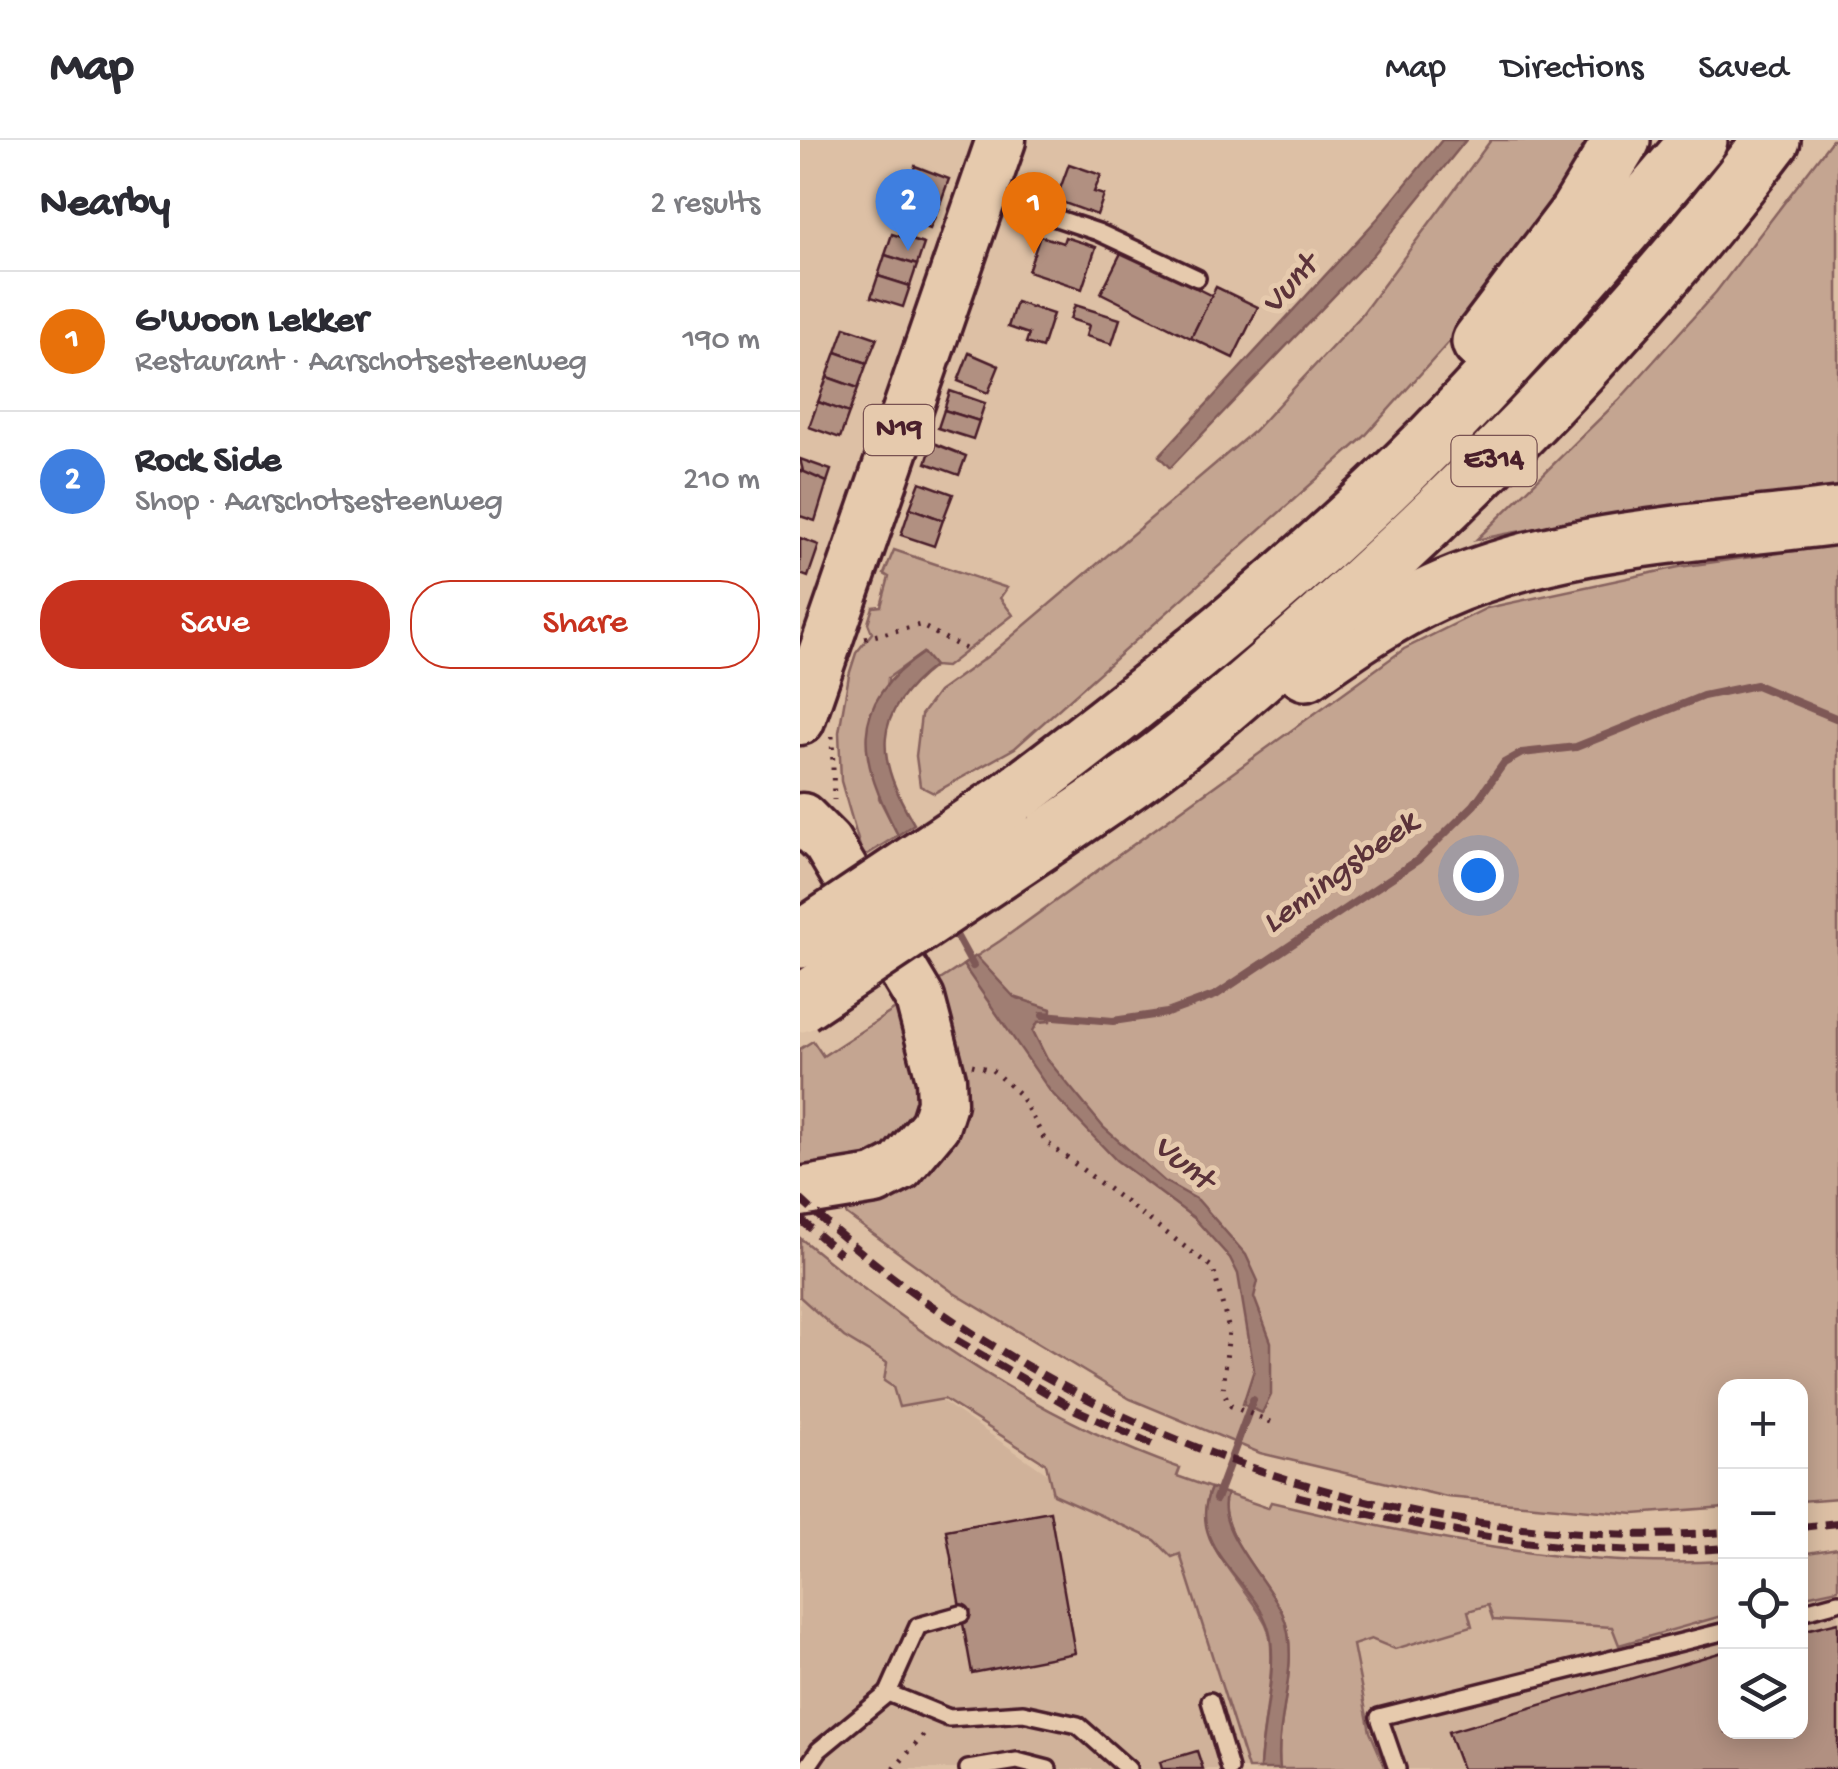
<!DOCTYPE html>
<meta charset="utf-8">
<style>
body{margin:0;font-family:"Gochi Hand",sans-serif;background:#f2f2f3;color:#2b2b33}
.controls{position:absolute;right:30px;bottom:30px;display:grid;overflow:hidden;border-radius:20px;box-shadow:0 5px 25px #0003}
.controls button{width:90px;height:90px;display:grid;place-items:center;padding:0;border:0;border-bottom:2px solid #e1e1e2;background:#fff;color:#2b2b33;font:50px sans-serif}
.you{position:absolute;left:678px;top:735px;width:35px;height:35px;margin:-25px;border:8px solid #fff;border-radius:50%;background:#1a73e8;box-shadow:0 0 0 15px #1a73e833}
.badge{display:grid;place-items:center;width:65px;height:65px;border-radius:50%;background:#c8321e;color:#fff;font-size:32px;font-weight:700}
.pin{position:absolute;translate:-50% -82px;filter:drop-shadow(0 2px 5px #0008)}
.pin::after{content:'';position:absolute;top:52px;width:35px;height:30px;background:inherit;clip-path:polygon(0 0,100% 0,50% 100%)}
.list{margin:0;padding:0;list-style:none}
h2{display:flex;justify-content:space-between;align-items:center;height:130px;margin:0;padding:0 40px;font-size:42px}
h2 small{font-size:32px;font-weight:400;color:#7c7c81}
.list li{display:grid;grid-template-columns:65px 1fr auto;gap:30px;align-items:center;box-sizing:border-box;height:140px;padding:0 40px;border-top:2px solid #e1e1e2}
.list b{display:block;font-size:38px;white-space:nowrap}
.list p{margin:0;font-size:32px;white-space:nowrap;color:#7c7c81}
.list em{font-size:32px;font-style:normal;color:#7c7c81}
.actions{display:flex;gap:20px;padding:30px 40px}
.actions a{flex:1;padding:22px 0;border:2px solid #c8321e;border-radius:40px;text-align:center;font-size:35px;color:#c8321e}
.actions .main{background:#c8321e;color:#fff}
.icon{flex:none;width:55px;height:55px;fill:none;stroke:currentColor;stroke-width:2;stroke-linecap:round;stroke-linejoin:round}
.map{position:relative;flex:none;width:1038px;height:1629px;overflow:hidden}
header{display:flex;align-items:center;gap:60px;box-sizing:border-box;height:140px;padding:0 50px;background:#fff;border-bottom:2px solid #e1e1e2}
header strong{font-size:48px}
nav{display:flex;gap:55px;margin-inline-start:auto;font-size:35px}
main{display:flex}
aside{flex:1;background:#fff}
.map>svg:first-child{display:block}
</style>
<header>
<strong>Map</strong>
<nav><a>Map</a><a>Directions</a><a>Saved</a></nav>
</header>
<main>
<aside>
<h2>Nearby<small>2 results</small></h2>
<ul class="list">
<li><span class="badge" style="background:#e8710a">1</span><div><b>G'Woon Lekker</b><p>Restaurant · Aarschotsesteenweg</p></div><em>190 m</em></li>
<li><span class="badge" style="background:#3f7fe0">2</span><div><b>Rock Side</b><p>Shop · Aarschotsesteenweg</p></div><em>210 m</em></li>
</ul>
<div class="actions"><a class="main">Save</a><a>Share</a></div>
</aside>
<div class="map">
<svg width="1038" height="1629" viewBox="0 0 1038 1629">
<rect width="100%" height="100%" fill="#ddc0a5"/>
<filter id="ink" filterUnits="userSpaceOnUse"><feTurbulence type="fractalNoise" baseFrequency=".01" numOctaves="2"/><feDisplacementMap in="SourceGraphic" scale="20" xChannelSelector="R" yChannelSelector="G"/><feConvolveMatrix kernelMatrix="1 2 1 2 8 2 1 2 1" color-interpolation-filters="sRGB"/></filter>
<g filter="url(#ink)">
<polygon fill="#d0b29a" points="0,1152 87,1223 259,1342 660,1466 925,1463 926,1592 1001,1592 1001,1447 1038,1439 1038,1629 0,1629"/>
<g fill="#c4a591" stroke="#87625e" stroke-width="2.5">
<polygon points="691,0 798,0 674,174 564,297 215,608 134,653 120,646 116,616 121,575 138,552 191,514 454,291 559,178"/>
<path d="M1032,0H1038V353C916,363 796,375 676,400L819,260L916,152Z"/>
<polygon points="1038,405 1038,1358 1001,1361 1001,1246 926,1246 925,1367 834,1374 647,1357 460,1313 330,1259 154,1153 47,1075 19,1026 0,1029 0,909 13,901 23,916 200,801 604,509 687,468 879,427"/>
<polygon points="94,410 207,448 200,458 213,475 146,527 134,526 123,513 88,538 79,658 98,695 63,717 41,641 39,592 49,535 56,513 72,493 68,483 73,467 81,466 89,437 84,434"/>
<path d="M0,1098C114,1192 240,1279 380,1328L377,1336L411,1348C388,1400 445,1442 466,1484C481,1514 460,1593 460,1629H448L380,1414L372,1417L355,1400L253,1354L246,1324L144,1259L99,1267L93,1247L84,1241L87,1223L44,1197L0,1157Z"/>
<path d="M427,1354L468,1368L471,1362C620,1397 771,1430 925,1421V1475L819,1505L812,1487L693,1480L688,1465L668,1471L672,1486L595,1509L571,1499L553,1505L570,1592L586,1629H480C474,1580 502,1522 483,1475C469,1442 412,1387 427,1354Z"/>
<polygon points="1038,1408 1038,1449 1001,1457 1001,1414"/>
</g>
<g fill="#a07e73" stroke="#7e5856" stroke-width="2.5">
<polygon points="642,0 666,0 574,114 370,328 359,316 579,77"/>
<path d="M123,513L134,526C70,575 76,619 114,684L98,695C59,621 45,565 123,513Z"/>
<polygon points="176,816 214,857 251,869 250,881 238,882 233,891 247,919 304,988 364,1041 398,1060 446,1115 458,1141 454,1157 471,1202 471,1255 462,1273 443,1264 454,1230 438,1134 430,1118 394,1078 316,1020 250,951 163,825"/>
<path d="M411,1348L427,1354C412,1388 469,1441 483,1475C502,1523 474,1580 480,1629H460C461,1589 479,1526 469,1490C455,1439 384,1409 411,1348Z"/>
</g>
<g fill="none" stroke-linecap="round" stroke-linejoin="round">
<g stroke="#7e5856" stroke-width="8">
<polyline points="151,786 173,826"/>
<polyline points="243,875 313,881 367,873 416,855 618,720 674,665 704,623 722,613 776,607 903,556 956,545 1038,579"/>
<polyline points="416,1359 453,1260"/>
</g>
</g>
<g fill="#b19081" stroke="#4a1f2b" stroke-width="2.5">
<polygon points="269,24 301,35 294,52 304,55 297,75 256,60"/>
<polygon points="115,26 149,39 140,64 106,51"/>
<polygon points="106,51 140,64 130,89 96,77"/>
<polygon points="92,94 124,104 117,125 85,115"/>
<polygon points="240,96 263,103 265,97 296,107 282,149 228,131"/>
<polygon points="322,111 412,156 391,198 301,153"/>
<polygon points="85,115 117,125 110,146 78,136"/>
<polygon points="78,136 110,146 103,167 71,157"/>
<polygon points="416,147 458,167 433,218 391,198"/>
<polygon points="216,162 253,174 242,208 226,203 229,194 208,187"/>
<polygon points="275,165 320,179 312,204 286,196 289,185 270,179"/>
<polygon points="45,187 77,198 67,223 36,212"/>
<polygon points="36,212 67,223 58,248 27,237"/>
<polygon points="169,213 199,226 188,253 158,241"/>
<polygon points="27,237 58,248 49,273 18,262"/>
<polygon points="150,251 185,263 179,281 144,270"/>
<polygon points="18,262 49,273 40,298 9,287"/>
<polygon points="144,270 179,281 173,299 138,288"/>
<polygon points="133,303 166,316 159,335 126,323"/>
<polygon points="0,319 31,330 27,342 4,335"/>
<polygon points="0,330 27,342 15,381 0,376"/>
<polygon points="120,342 153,354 143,380 110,368"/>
<polygon points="110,368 143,380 134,406 101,395"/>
<polygon points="0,398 19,405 8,437 0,434"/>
<polygon points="250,1371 275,1513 172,1533 146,1390"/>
<polygon points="1038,1482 1038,1629 662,1629 648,1592 926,1511 926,1592 1001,1592 1001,1491"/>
<polygon points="397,1611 403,1629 362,1629 360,1622"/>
</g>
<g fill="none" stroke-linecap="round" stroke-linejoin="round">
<defs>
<g id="service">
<polyline points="187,55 298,92 397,138"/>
<polyline points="1001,1472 1038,1462"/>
<polyline points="88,1553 118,1486 161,1474"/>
<polyline points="410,1561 430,1629"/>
<polyline points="6,1629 19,1610 88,1553 149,1578 223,1573 278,1585 328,1629"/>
<polyline points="168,1629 217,1621 248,1629"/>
<polyline points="597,1629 579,1577 926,1491"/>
</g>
<g id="primary">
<polyline points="0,580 201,0"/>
<polyline points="0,1052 75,1040 100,1027 135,985 142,963 141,939 120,859 27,703 2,678"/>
</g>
<g id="motorway">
<polyline points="680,202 777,74 822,0"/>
<path d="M506,532C548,502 589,474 635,453C758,397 906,393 1038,376"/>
<path d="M207,661C355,549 502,432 633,299C726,203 813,102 899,0"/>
<path d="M245,700C290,668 338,638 380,603C597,422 802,225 972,0"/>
</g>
</defs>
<use href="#service" stroke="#4a1f2b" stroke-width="22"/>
<use href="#primary" stroke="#4a1f2b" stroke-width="55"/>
<use href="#motorway" stroke="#4a1f2b" stroke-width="62"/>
<g stroke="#4a1f2b" stroke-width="5" stroke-dasharray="2.5 8" stroke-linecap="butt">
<polyline points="65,498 120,485 165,509"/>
<polyline points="32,596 34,660"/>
<polyline points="172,925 192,930 220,955 246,1002 413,1128 429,1190 423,1251 431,1266 476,1284"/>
<polyline points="94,1629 128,1590"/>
</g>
<use href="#service" stroke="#e6caad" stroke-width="15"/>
<use href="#primary" stroke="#e6caad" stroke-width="48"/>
<use href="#motorway" stroke="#e6caad" stroke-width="55"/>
<g stroke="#4a1f2b" stroke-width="8" stroke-dasharray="15 8" stroke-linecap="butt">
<path d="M0,1059C242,1286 593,1416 926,1392"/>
<polyline points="0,1079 40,1114"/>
<polyline points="156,1200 276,1270 359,1307"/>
<path d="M496,1356C635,1392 781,1420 926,1408"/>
<polyline points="1001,1387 1038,1383"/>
</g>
<defs>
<g id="motorway-bridge">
<polyline points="0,800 207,661"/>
<polyline points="0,864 245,700"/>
</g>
</defs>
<use href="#motorway-bridge" stroke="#4a1f2b" stroke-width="62" stroke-linecap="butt"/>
<use href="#motorway-bridge" stroke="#e6caad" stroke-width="55"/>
</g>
</g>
<g text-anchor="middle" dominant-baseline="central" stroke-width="10" stroke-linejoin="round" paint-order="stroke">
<g fill="#e6caad" stroke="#795252" stroke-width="2.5">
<rect x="64" y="265" width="70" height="50" rx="8"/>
<rect x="651.5" y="296" width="85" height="50" rx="8"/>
</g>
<g font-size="30" font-weight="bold" fill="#4a1f2b">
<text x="99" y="290">N19</text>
<text x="694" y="321">E314</text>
</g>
<g font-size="35" font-style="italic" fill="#5b3239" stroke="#e6caad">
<text transform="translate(491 146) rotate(-48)">Vunt</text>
<text transform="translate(541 734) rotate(-36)">Lemingsbeek</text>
<text transform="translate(382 1024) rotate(39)">Vunt</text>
</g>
</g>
</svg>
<div class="controls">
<button>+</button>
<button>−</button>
<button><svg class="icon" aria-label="locate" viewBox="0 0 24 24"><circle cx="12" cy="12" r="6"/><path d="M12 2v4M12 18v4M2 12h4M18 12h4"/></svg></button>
<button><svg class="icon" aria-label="layers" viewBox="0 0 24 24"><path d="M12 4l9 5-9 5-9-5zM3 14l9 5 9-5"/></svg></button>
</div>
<div class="you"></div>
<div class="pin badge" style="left:234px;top:114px;background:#e8710a">1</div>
<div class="pin badge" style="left:108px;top:111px;background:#3f7fe0">2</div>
</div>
</main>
